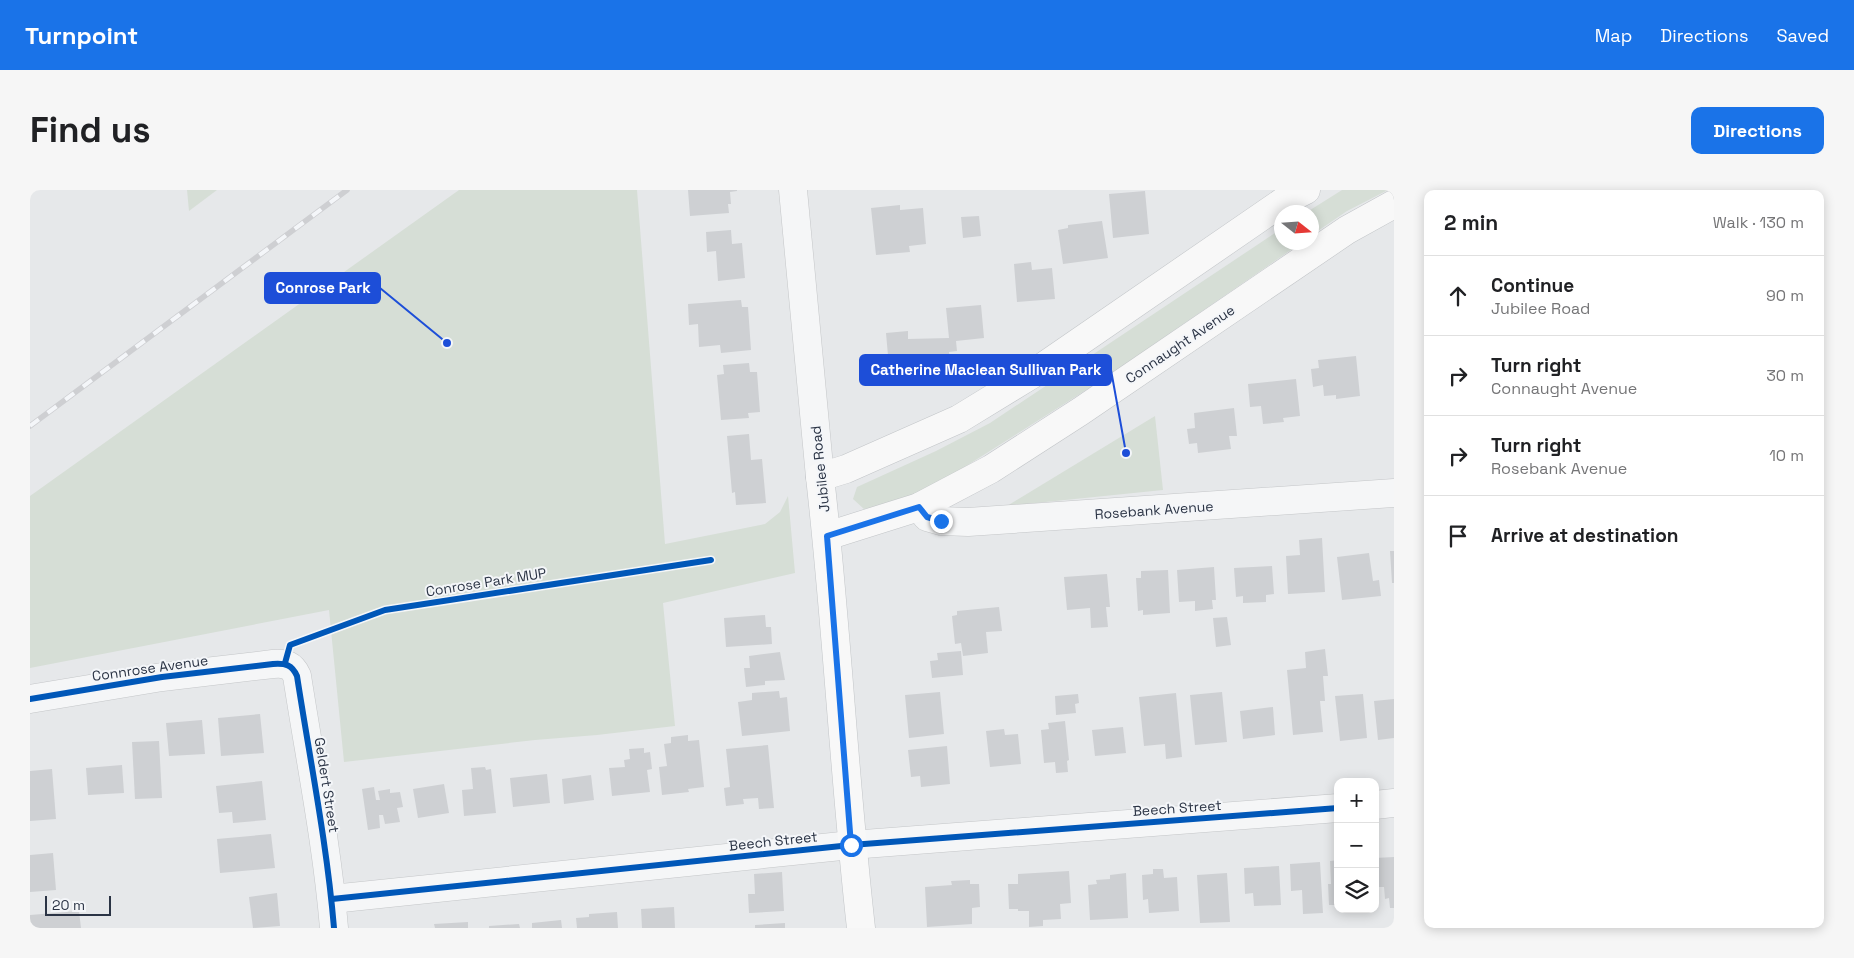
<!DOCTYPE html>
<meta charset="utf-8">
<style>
body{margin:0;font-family:"Space Grotesk",sans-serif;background:#f6f6f6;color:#202124}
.controls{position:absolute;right:15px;bottom:15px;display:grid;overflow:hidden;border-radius:10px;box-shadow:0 2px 12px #0003}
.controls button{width:45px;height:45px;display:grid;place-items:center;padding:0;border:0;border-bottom:1px solid #e0e0e0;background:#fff;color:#202124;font:25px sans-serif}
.compass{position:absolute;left:1244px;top:15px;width:45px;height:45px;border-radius:50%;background:#fff;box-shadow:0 2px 12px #0003;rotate:107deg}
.scale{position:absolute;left:15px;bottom:12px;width:66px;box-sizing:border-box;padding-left:5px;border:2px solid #2b3445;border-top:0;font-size:14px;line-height:18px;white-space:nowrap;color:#2b3445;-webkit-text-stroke:4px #f4f6f9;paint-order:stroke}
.stop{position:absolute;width:15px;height:15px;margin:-11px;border:4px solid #1a73e8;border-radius:50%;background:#fff}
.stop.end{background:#1a73e8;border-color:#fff;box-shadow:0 1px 5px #0008}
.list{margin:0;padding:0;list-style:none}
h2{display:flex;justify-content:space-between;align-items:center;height:65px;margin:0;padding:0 20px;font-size:21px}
h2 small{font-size:16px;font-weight:400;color:#757577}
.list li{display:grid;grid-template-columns:32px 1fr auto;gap:15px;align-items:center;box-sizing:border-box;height:80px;padding:0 20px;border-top:1px solid #e0e0e0}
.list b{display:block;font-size:19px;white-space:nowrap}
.list p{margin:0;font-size:16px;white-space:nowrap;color:#757577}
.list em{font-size:16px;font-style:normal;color:#757577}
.icon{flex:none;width:28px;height:28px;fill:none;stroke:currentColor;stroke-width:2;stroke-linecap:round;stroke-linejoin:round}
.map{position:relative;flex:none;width:1364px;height:738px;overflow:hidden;border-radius:10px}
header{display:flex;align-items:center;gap:30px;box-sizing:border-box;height:70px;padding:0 25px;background:#1a73e8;color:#fff}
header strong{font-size:24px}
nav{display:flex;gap:28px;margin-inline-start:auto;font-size:18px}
.intro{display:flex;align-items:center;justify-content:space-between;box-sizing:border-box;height:120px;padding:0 30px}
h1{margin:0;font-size:35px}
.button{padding:12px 22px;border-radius:10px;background:#1a73e8;color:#fff;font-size:18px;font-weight:700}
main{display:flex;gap:30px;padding:0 30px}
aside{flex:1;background:#fff;border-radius:10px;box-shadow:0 2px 12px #0003}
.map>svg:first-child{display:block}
</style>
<header>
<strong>Turnpoint</strong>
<nav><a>Map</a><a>Directions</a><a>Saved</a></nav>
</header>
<div class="intro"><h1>Find us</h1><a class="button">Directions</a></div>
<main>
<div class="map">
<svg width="1364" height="738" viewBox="0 0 1364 738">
<rect width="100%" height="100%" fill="#e6e8ea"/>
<g fill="#d6ded6">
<polygon points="157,0 187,0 159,21"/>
<polygon points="429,0 607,0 635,354 735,334 750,322 758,306 765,383 633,413 645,536 567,545 505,550 314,572 299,420 0,478 0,306"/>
<polygon points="1312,0 1358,0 1317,21 1282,45 1282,22 1277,22"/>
<polygon points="1251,39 1252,52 1271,53 1075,188 903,297 859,315 834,319 823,309 827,297 906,261 960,233"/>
<polygon points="1125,226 1133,300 977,316"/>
</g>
<g fill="#ced0d3">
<polygon points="658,0 707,0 707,1 700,2 701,14 698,14 699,23 660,26"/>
<polygon points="1115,1 1119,44 1083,48 1079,4"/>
<polygon points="870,15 870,20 893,18 896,54 879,56 880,62 846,65 841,18"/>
<polygon points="949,26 951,46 933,48 931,27"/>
<polygon points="1072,31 1078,68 1033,74 1028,40 1038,38 1038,35"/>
<polygon points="701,40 702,54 712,53 715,88 688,91 686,61 677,62 676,42"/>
<polygon points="1001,72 1002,80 1022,78 1025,109 987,112 984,74"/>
<polygon points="711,110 712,117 718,117 721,160 691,163 690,155 669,157 668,134 659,135 658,114"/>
<polygon points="951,115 954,148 926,151 927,161 919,162 920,171 900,173 901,184 860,188 856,143 878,141 878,149 919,148 916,118"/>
<polygon points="1326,166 1330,206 1306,209 1306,205 1294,206 1293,195 1283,197 1281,179 1289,178 1288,170"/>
<polygon points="719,173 720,182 727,182 730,222 718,223 719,228 691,230 687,185 694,184 693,175"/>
<polygon points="1266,189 1270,226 1253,228 1254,232 1233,234 1231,216 1220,217 1218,194"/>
<polygon points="1204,218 1207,246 1199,246 1201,259 1168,263 1167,253 1159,254 1157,239 1165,238 1164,223"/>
<polygon points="719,244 721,270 732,269 736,313 706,315 705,302 702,303 697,246"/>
<polygon points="1292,348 1295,402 1258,404 1256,366 1270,365 1269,350"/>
<polygon points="1360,361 1364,361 1364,393 1362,393"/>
<polygon points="1339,363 1343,391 1349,390 1351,406 1312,410 1307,367"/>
<polygon points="1242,376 1244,404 1236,405 1236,412 1213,413 1213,406 1206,407 1204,378"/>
<polygon points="1184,377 1186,410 1182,410 1183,419 1165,421 1165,411 1149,412 1147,380"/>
<polygon points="1138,380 1140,423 1113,425 1113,420 1108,421 1106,388 1111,388 1111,381"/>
<polygon points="1077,384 1080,417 1076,417 1078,437 1061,438 1060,418 1037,420 1034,387"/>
<polygon points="969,417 972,441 956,442 958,463 933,466 931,453 925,454 922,426 927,425 927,421"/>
<polygon points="735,425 736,437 741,437 742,454 696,457 694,428"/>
<polygon points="1197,427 1201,455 1186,457 1183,428"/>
<polygon points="1295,459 1298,486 1293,486 1295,511 1290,511 1293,542 1263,545 1257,480 1276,478 1275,462"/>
<polygon points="931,461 933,485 902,488 900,471 908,470 907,463"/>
<polygon points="750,462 755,490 735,491 735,495 716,497 714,478 720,478 719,466"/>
<polygon points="749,501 750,508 757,507 760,541 712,546 708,512 722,510 722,503"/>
<polygon points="910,502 914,544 879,548 875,505"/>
<polygon points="1192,502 1197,552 1165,555 1160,505"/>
<polygon points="1146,503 1152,567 1136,569 1135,554 1114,556 1109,507"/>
<polygon points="1048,504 1049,513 1045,514 1046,523 1026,525 1025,506"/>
<polygon points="1333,504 1337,548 1310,551 1305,506"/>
<polygon points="1364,509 1364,548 1348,550 1344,511"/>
<polygon points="1243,517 1245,545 1213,549 1210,521"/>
<polygon points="230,524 234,563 191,566 188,528"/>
<polygon points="172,530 175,564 139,566 136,533"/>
<polygon points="1035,531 1039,570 1037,571 1038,582 1026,583 1025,572 1014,573 1011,540 1019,539 1018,533"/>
<polygon points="1093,537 1096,563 1065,566 1062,540"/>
<polygon points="974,539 975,545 988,544 991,574 960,577 956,541"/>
<polygon points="658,545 658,551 669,550 674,597 658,599 659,602 632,605 629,577 637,576 634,554 641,553 641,547"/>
<polygon points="129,551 132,608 105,609 102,552"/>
<polygon points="738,555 744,618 729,619 728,608 713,609 714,614 696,616 694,598 700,597 696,559"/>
<polygon points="917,556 920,594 891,597 890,586 881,587 878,560"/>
<polygon points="614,558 614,563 620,562 622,579 617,580 620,602 582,606 579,578 595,577 594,570 600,569 599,559"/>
<polygon points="92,575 94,603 58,605 56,578"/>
<polygon points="455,577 456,580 461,579 466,623 434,626 432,600 443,599 441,578"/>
<polygon points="22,579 26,629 0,631 0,581"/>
<polygon points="517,584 520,613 483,617 480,588"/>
<polygon points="561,585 564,610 534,614 532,589"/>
<polygon points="232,591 236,630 203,633 202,622 189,623 186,596"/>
<polygon points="414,594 419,623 388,628 383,599"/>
<polygon points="344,597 346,610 350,610 348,601 360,599 360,603 370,602 373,617 367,618 370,632 355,634 353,625 349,625 350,638 338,640 332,599"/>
<polygon points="241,644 245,678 190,683 187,649"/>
<polygon points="23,663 26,700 0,702 0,665"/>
<polygon points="1364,667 1364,718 1360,718 1359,708 1355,709 1354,697 1347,697 1345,668"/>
<polygon points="1308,670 1308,715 1299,715 1298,694 1301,694 1300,671"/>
<polygon points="1290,672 1293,723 1273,724 1272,700 1261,701 1260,674"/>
<polygon points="1249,676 1251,715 1224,716 1223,703 1215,704 1214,678"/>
<polygon points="1123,679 1133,679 1134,688 1147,687 1149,721 1119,723 1118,709 1113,710 1112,685 1123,684"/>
<polygon points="1039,681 1041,713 1030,714 1031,729 1013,730 1013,736 999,737 999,721 988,721 988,719 979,719 978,694 988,694 988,684"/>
<polygon points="752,682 754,721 719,723 718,704 725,704 724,684"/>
<polygon points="1096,683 1098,728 1060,730 1058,695 1067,694 1066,690 1080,689 1080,685"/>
<polygon points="1197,683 1200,732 1170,733 1167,685"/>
<polygon points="940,690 940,694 949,694 950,717 942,718 942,734 897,737 895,697 922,695 921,691"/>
<polygon points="247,703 250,736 223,738 219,707"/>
<polygon points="644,717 645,738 612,738 611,719"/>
<polygon points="49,721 51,738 0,738 0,725"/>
<polygon points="587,722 588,738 547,738 546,728 559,727 559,724"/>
<polygon points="531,730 532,738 502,738 502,733"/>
<polygon points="438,732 438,738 405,738 404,734"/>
<polygon points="755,733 755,738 725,738 725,735"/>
<polygon points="489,734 490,738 459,738 459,736"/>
</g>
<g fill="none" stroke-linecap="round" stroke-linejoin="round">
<defs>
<g id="minor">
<polyline points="763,0 790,287"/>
<polyline points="889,317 897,327 911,331 938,332 1364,303"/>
<path d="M0,509L132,487L243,474C256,473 262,475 267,486C280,570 297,654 304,738"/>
<polyline points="1345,615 1364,613"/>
<polyline points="302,709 821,655 1308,618"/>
</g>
<g id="major">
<polyline points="797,346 889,317 961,279 1051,221 1317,40 1364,14"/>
<path d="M831,738C814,588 807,437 790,287L816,279L929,229L1001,185L1254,11L1276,0"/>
</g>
</defs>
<use href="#minor" stroke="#c4c6c8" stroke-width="29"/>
<use href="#major" stroke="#c2c5c8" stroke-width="29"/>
<use href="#minor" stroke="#f5f6f7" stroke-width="28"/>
<use href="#major" stroke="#f8f8f8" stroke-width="28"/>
<defs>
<polyline id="rail" points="0,236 317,0"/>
</defs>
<use href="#rail" stroke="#cecfd2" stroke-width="5.5"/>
<use href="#rail" stroke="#f4f6f9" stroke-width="4" stroke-dasharray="11" stroke-linecap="butt"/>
<defs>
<g id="cycleway">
<polyline points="255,473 260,455 355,420 681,370"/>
<path d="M0,509L132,487L243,474C256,473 262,475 267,486C280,570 297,654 304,738"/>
<polyline points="302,709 821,655 1308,618"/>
</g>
</defs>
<use href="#cycleway" stroke="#f4f6f9" stroke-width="9"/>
<use href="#cycleway" stroke="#0057b8" stroke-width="6"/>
</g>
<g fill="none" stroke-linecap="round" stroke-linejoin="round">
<polyline stroke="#1a73e8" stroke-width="6" points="821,655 797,346 889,317 897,327 911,331"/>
</g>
<g text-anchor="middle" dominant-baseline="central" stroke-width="4" stroke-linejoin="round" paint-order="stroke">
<g font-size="14" fill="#2b3445" stroke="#f4f6f9">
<text transform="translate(1150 154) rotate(-34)">Connaught Avenue</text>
<text transform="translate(790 279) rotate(-96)">Jubilee Road</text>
<text transform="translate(1124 320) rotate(-4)">Rosebank Avenue</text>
<text transform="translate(456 392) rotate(-9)">Conrose Park MUP</text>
<text transform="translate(120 478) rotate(-8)">Connrose Avenue</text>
<text transform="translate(297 595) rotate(81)">Geldert Street</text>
<text transform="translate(1147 618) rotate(-4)">Beech Street</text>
<text transform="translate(743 651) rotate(-6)">Beech Street</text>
</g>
</g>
<path fill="none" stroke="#1d4ed8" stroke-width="2" d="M417 153L350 98M1096 263L1081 180"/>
<g fill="#1d4ed8" stroke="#f4f6f9" stroke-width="2">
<circle cx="417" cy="153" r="5"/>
<circle cx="1096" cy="263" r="5"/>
</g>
<g fill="#1d4ed8" stroke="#1d4ed8" stroke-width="2">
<rect x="235" y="83" width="115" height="30" rx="5"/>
<rect x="830" y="165" width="251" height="30" rx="5"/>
</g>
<g font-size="15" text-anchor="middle" font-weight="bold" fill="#fff">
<text x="293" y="103">Conrose Park</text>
<text x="956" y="185">Catherine Maclean Sullivan Park</text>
</g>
</svg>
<div class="controls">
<button>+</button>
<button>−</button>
<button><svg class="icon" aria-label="layers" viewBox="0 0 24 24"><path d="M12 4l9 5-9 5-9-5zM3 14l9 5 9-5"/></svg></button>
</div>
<svg class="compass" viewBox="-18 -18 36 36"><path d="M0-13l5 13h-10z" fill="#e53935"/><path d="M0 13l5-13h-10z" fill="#757577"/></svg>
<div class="scale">20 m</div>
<div class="stop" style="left:821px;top:655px"></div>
<div class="stop end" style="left:911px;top:331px"></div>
</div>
<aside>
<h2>2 min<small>Walk · 130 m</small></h2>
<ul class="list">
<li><svg class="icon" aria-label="ahead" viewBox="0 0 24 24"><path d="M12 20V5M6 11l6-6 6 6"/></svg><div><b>Continue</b><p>Jubilee Road</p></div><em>90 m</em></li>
<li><svg class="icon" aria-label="right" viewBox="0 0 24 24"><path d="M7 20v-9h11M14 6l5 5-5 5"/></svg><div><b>Turn right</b><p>Connaught Avenue</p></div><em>30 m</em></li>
<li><svg class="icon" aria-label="right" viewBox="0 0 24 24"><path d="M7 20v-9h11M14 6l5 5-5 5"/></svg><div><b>Turn right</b><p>Rosebank Avenue</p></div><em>10 m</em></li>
<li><svg class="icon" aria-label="arrive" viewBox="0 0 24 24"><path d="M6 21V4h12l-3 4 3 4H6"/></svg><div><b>Arrive at destination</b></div></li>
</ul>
</aside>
</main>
